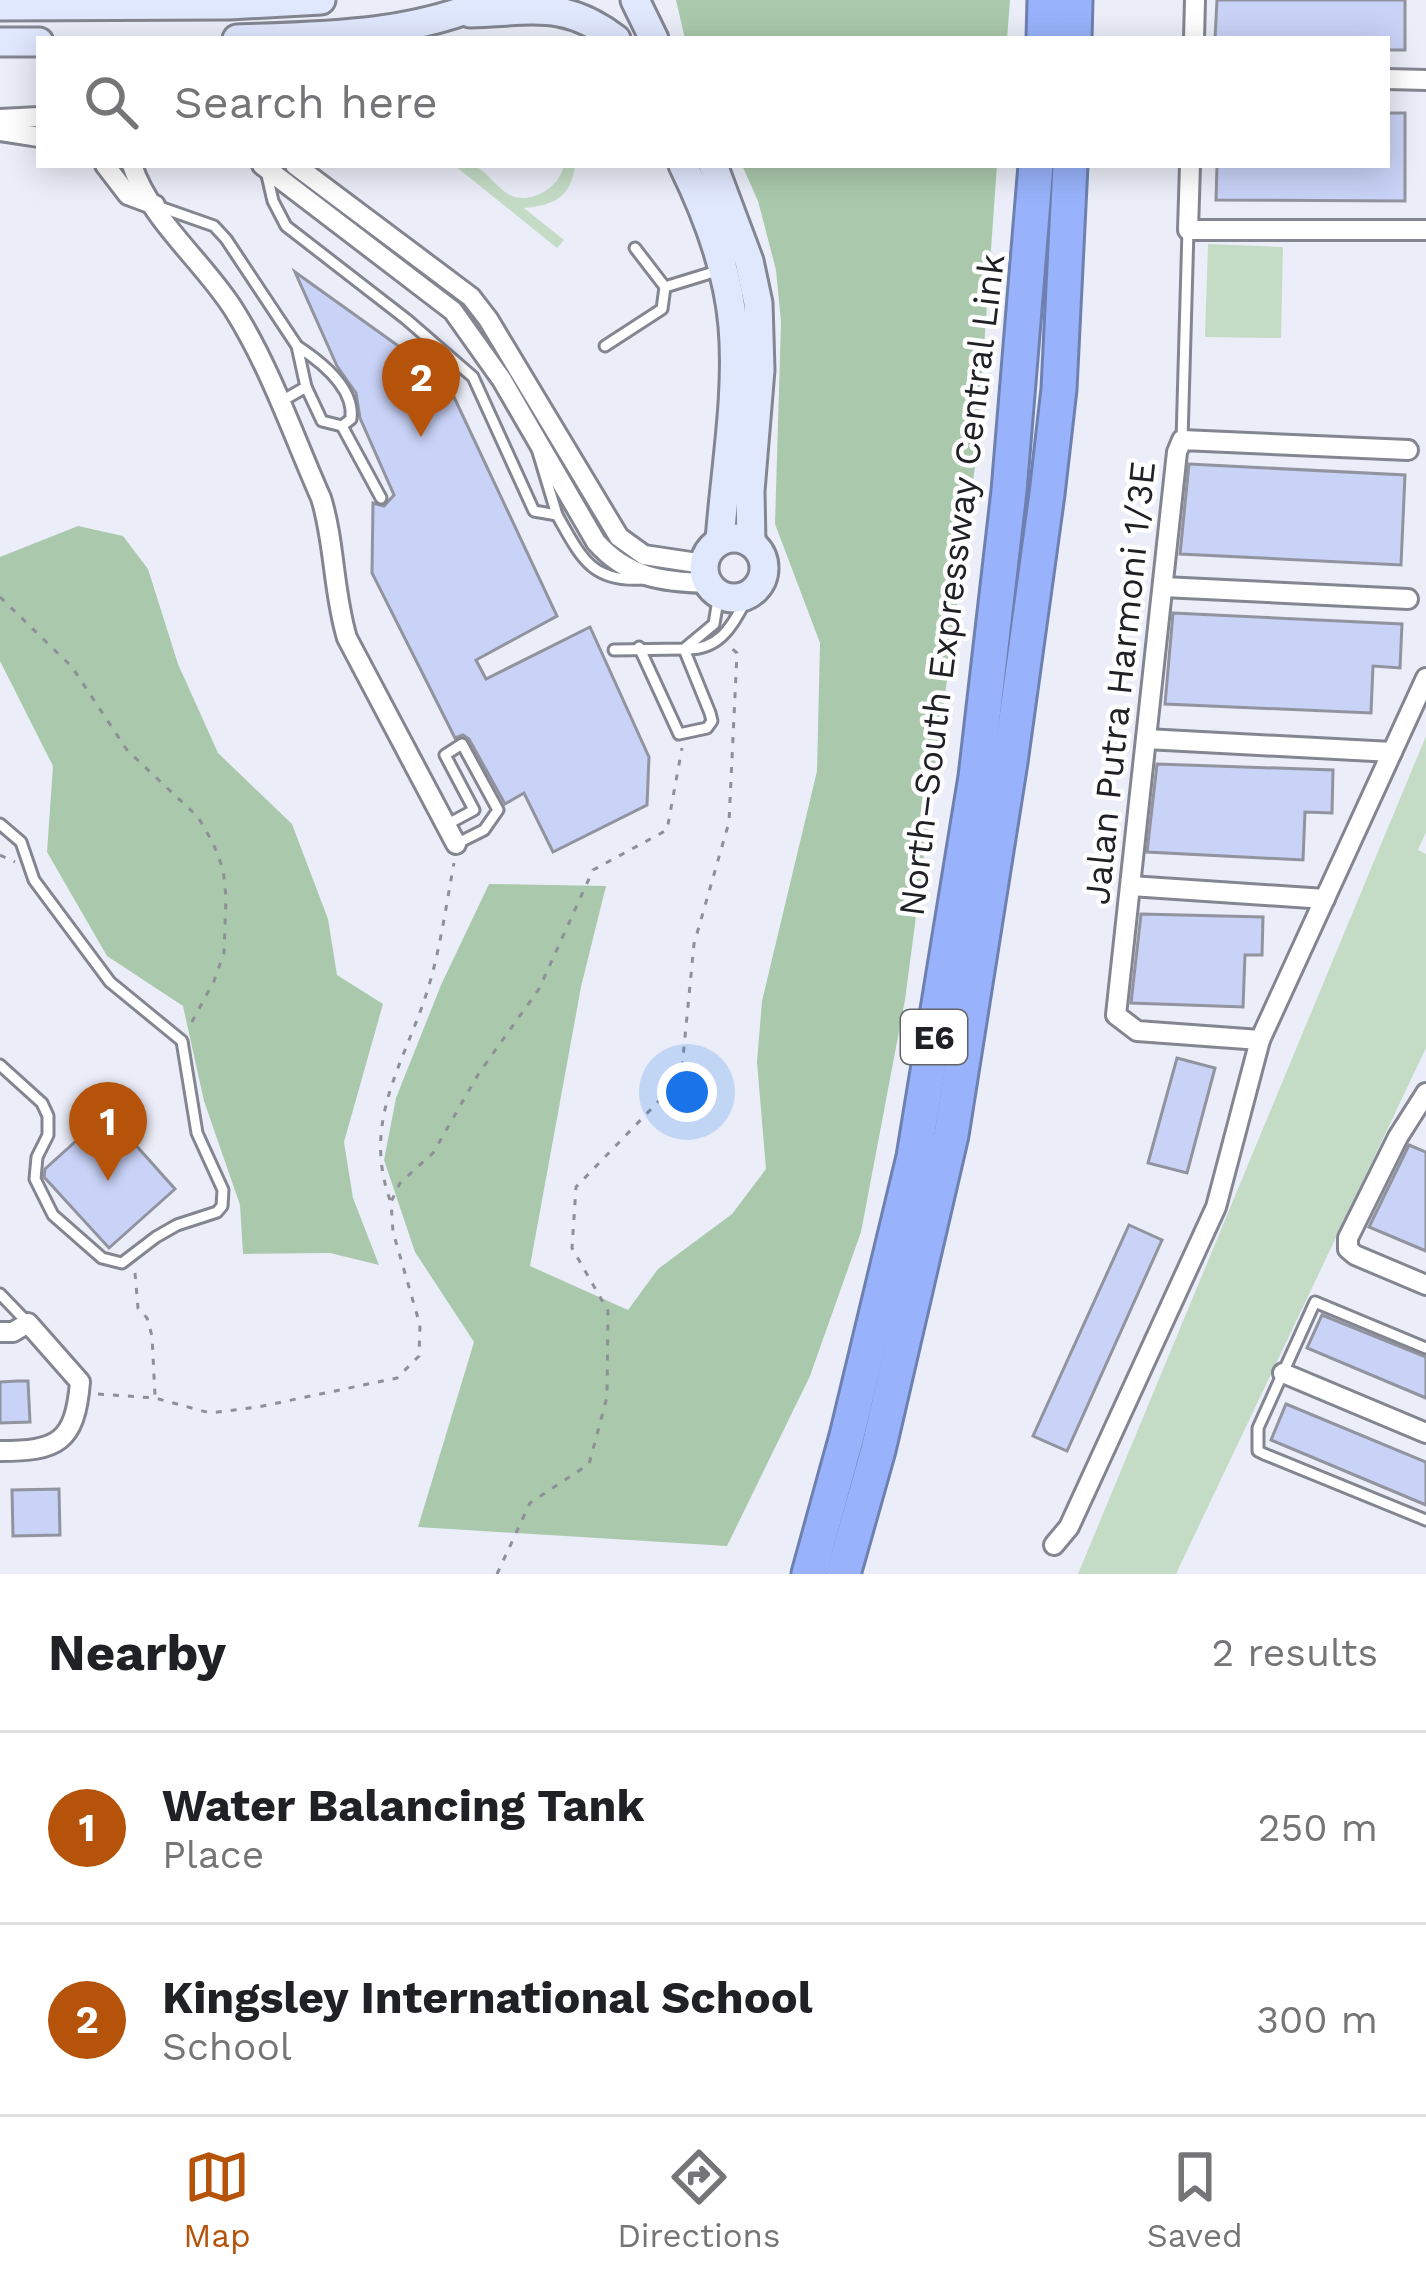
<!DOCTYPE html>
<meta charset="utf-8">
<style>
body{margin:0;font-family:"Work Sans",sans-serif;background:#f6f6f6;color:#202124}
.you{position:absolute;left:687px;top:1092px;width:42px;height:42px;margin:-30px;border:9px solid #fff;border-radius:50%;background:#1a73e8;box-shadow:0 0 0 18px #1a73e833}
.badge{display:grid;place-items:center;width:78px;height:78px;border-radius:50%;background:#b45309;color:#fff;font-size:39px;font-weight:700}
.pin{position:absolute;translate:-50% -99px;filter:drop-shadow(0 3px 6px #0008)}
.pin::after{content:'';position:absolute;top:63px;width:42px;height:36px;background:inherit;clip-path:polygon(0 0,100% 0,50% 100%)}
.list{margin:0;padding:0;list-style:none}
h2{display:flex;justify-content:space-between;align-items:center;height:156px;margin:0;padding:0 48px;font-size:51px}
h2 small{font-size:39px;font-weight:400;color:#757577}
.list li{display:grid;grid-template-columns:78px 1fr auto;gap:36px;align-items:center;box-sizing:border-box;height:192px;padding:0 48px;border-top:3px solid #e0e0e0}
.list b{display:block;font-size:45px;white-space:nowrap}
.list p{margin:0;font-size:39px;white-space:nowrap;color:#757577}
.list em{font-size:39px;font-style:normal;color:#757577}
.icon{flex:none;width:66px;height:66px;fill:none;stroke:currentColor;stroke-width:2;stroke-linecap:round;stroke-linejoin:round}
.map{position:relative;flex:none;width:1426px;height:1574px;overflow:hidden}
.search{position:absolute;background:#fff;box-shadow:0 6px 30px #0003;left:36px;right:36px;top:36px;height:132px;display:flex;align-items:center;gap:30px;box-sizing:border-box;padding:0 42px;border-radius:0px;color:#757577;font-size:45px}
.sheet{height:540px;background:#fff}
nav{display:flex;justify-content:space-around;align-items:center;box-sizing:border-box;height:168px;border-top:3px solid #e0e0e0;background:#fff;font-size:33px;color:#757577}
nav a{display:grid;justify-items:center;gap:6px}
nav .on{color:#b45309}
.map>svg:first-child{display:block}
</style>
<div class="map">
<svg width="1426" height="1574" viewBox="0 0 1426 1574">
<rect width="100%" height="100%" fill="#ebeef9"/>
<g fill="#c4dcc6">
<path d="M454,165C455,165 472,165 473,165C488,171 497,190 512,196C534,204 560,186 564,165H575C571,198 554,205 524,208L564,240L557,248Z"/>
<polygon points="1208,244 1283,247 1281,338 1205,337"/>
<polygon points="1426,736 1426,832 1418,850 1426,854 1426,1048 1176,1574 1078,1574"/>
</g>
<g fill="#aac9ac">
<polygon points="676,0 1010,0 1007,39 685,39"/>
<polygon points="742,165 997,165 976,459 905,1000 861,1232 810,1376 727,1546 418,1527 474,1342 415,1252 384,1160 396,1098 441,985 489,884 606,886 581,987 530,1266 628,1310 658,1269 732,1214 766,1169 757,1062 762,1001 817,771 820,643 775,524 781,322 776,270 758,201"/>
<polygon points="78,526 123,536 148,569 178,664 218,753 292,824 328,919 337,975 383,1004 344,1142 353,1198 379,1265 330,1253 243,1254 240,1205 204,1101 183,1006 107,956 47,852 53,766 0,661 0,557"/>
</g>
<g fill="#c9d2f7" stroke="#91949e" stroke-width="3">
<polygon points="1217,0 1405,0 1405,50 1387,50 1387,39 1215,39"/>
<polygon points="1387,113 1405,113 1405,201 1216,200 1217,165 1387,165"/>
<polygon points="295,272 446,380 557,616 476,660 486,679 590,627 649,757 647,805 553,852 524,793 505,804 469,739 463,735 455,738 372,573 373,503 384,506 394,495 360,418 356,393 337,366"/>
<polygon points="1189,464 1405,475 1401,565 1180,554"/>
<polygon points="1173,613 1402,624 1400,668 1373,666 1371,713 1165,704"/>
<polygon points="1157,764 1333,770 1332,813 1305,812 1303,860 1147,852"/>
<polygon points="1141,914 1263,917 1262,955 1245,955 1243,1007 1131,1003"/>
<polygon points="1177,1058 1215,1068 1187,1173 1148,1163"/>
<polygon points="107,1113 175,1189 109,1248 44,1177 45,1169"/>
<polygon points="1409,1145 1426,1152 1426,1251 1369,1227"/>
<polygon points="1129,1225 1162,1240 1067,1451 1033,1436"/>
<polygon points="1322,1315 1426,1357 1426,1398 1307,1348"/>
<polygon points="17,1381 28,1381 30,1422 0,1423 0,1382"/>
<polygon points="1286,1404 1426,1462 1426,1505 1271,1440"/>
<polygon points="59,1489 60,1535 13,1536 12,1490"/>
</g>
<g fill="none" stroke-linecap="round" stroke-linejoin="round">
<defs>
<g id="lane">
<path d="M266,171L273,201L286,226L406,319L473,377L534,511L557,515C581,557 591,583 644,579"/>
<polyline points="160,207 214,226 226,239 297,346 306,387 280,402"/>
<polyline points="635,248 665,287"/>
<path d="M297,346C320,361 355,388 351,419L342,426L322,421L306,387"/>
<polyline points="605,346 662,309 665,287 717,271"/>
<polyline points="342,426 381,498"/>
<polyline points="1182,440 1188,230"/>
<polyline points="538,452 557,515"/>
<path d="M639,647L679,734L707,728L712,721L710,713L684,649C722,651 733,623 749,595"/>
<polyline points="614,650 684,649 714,624 717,606 712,590"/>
<polyline points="0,824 21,842 34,880 110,982 182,1041 197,1133 223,1190 222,1206 217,1212 177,1225 156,1237 122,1263 102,1258 53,1215 35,1179 37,1157 48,1135 48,1116 42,1103 0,1065"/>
<polyline points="446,825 474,810 445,755 462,744 498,810 484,830 456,844"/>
<polyline points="0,1294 28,1323"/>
<polyline points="1426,1348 1315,1302 1258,1428 1258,1451 1264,1454 1426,1520"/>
</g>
<g id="street">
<polyline points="1194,39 1195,0"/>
<polyline points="1387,79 1426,80"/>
<polyline points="0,119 39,117"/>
<polyline points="0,131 39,137"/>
<polyline points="105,165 128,195 155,205"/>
<path d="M132,165C150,220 204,262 234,310C271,369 293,435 321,498C335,543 333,592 347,638L456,844"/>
<path d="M262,165L453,311L502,380L596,542C627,577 662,582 707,583"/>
<polyline points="295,165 471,297 488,319 619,537 644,555 704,564"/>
<polyline points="1190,165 1188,230 1426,230"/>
<polyline points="1163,587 1408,599"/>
<polyline points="1146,739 1392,752"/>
<polyline points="1131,886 1325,899"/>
<polyline points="1260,1040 1137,1031 1116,1015 1177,452 1182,440 1408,450"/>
<polyline points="1426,1093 1398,1137 1348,1238 1348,1249 1355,1255 1426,1285"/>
<path d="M0,1332H13L28,1323L80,1382C75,1443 57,1451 0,1451"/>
<polyline points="1283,1373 1426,1433"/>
<polyline points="1054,1545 1069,1527 1216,1207 1260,1040 1426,678"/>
</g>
<g id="secondary">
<polyline points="635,0 654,39"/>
<polyline points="0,6 229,5 321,0"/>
<path d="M470,13C534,11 565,0 616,39"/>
<path d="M237,39C323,36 411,36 491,0"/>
<polyline points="0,42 39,42"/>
<path d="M683,165C708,216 728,269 733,326C739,396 725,471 720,541"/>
<polyline points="713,165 749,261 758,303 760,370 750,491 751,543"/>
<circle cx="734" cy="568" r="30"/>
</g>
<g id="highway">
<polyline points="1044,39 1045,0"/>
<polyline points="1074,39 1075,0"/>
<polyline points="809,1574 847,1436 914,1157 976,777 1009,491 1036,165"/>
<polyline points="843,1574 878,1450 951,1135 1010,762 1047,494 1059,389 1070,165"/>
</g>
</defs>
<use href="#lane" stroke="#838690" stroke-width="15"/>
<use href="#street" stroke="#838690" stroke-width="24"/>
<use href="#secondary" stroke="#838690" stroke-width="33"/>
<use href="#highway" stroke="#6e80b0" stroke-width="39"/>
<g stroke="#8e9098" stroke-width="3" stroke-dasharray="6 9" stroke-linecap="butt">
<polyline points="0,597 72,667 127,750 198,817 213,843 223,869 226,897 224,953 214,981 188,1029"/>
<polyline points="0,855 15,862"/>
<path d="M390,1200C362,1121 403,1066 427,992C440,951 446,906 454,863"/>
<polyline points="135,1273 138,1308 147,1318 152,1336 155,1396"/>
<polyline points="98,1394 155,1398 210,1413 258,1407 397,1378 419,1356 420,1325 393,1232 391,1202 400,1183 433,1153 479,1073 539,989 593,870 667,830 682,748"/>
<polyline points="497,1574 530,1503 589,1464 607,1397 608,1311 572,1248 576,1187 681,1078 694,944 729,822 737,653 729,646"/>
</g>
<use href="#lane" stroke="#fff" stroke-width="9"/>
<use href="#street" stroke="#fff" stroke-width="18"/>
<use href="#secondary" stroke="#e0e8fe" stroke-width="27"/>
<use href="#highway" stroke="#98b3fb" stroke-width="33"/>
</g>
<g text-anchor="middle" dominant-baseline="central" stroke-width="9" stroke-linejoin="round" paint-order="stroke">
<rect fill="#fff" stroke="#636466" stroke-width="3" x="901" y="1010" width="66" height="54" rx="9"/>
<g font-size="33" font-weight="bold" fill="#202125">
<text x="934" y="1037">E6</text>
</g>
<g font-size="36" fill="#202125" stroke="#fff">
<text transform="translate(952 585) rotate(-83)">North–South Expressway Central Link</text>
<text transform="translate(1120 683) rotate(-84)">Jalan Putra Harmoni 1/3E</text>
</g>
</g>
</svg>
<div class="you"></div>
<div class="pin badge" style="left:108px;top:1181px">1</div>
<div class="pin badge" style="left:421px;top:437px">2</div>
<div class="search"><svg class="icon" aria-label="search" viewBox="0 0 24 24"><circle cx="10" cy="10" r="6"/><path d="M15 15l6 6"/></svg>Search here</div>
</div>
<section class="sheet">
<h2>Nearby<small>2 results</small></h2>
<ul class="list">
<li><span class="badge">1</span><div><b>Water Balancing Tank</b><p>Place</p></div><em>250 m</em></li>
<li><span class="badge">2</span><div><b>Kingsley International School</b><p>School</p></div><em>300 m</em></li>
</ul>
</section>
<nav>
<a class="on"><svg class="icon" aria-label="map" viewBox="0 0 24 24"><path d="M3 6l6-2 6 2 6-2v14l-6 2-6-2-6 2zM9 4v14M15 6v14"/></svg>Map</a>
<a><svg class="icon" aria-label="directions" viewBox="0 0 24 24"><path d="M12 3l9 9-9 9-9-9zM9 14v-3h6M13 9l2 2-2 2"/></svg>Directions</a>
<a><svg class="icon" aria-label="saved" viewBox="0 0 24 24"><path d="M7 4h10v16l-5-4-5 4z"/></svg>Saved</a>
</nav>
